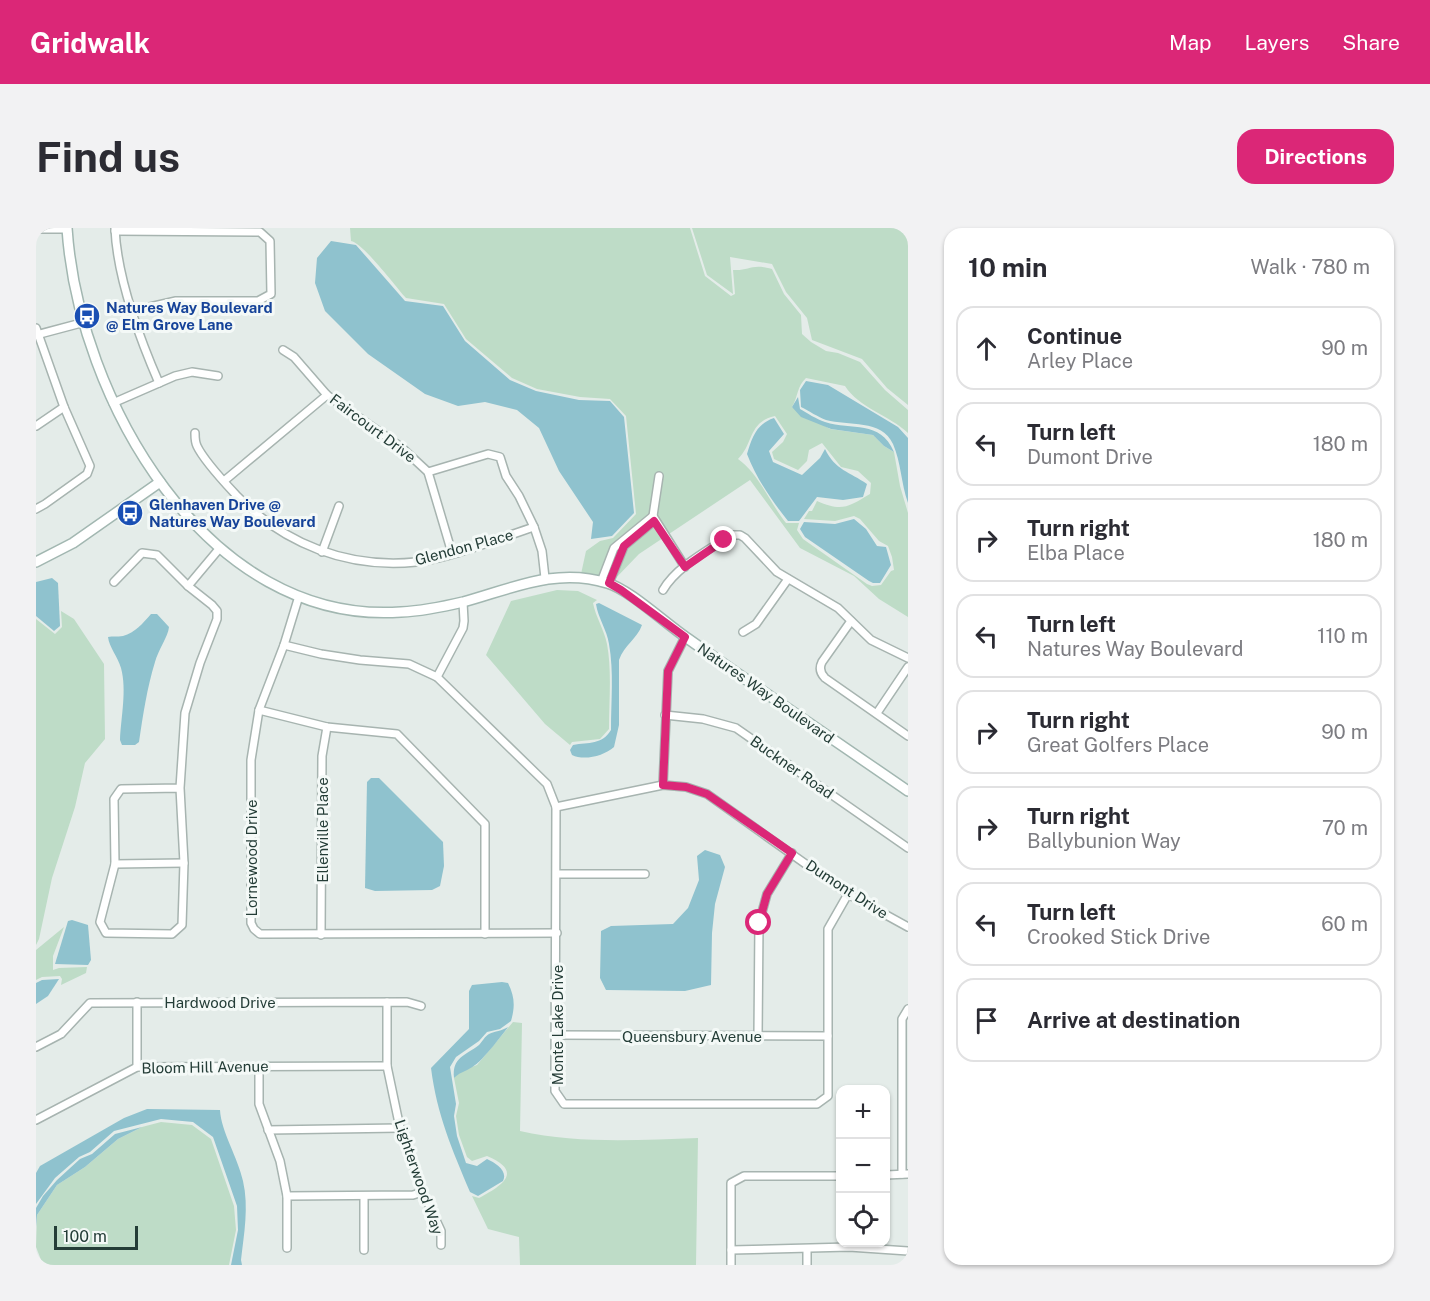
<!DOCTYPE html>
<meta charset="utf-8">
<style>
body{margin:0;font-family:"Public Sans",sans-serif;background:#f2f2f3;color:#2b2b33}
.controls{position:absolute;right:18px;bottom:18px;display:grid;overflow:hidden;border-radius:12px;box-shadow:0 2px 4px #0004}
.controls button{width:54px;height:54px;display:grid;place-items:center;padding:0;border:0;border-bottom:2px solid #e1e1e2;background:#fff;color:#2b2b33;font:30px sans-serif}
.scale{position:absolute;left:18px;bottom:15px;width:84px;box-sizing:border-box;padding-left:6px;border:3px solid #243d37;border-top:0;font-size:16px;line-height:21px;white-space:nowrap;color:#243d37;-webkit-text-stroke:4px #f4f9f7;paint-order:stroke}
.stop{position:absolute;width:18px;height:18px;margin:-14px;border:4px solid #db2777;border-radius:50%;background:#fff}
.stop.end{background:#db2777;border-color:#fff;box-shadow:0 2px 6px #0008}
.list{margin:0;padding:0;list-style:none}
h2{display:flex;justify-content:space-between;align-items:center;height:78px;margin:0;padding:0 24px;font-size:26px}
h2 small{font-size:20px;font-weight:400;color:#7c7c81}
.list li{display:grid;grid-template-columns:39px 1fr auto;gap:18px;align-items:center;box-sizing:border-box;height:84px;margin:0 12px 12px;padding:0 12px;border:2px solid #e1e1e2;border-radius:18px}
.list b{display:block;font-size:22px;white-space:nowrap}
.list p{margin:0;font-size:20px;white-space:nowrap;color:#7c7c81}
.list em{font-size:20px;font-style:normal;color:#7c7c81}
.icon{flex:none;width:33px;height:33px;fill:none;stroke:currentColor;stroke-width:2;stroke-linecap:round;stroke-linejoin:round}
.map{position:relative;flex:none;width:872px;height:1037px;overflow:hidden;border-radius:18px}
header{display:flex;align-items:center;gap:36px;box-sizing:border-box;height:84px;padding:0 30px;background:#db2777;color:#fff}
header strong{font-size:28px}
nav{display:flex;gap:33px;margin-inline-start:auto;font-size:21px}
.intro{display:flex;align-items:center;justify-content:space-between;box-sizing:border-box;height:144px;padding:0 36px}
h1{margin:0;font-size:42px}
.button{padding:15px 27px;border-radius:18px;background:#db2777;color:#fff;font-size:21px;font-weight:700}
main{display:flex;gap:36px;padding:0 36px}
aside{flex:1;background:#fff;border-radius:18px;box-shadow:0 2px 4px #0004}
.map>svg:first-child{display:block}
</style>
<header>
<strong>Gridwalk</strong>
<nav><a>Map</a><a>Layers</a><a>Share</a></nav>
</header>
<div class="intro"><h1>Find us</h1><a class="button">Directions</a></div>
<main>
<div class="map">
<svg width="872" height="1037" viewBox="0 0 872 1037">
<rect width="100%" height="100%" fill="#e4ece9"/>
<g fill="#bedcc7" fill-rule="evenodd">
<path d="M314,0H654L669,48L695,68L699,66L697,42C714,43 715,35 736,41L748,66L765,87L766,106L775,114L790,123L802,125L824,134L849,162L872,182V205C853,187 823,180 809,158L770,150C761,158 762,169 756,179L794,201L837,207L848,218L858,224L864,258L872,285V389L843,371L818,348L764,320L714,252L603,326L577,353L591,320L619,286L626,246L621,244L613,287C583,310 574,311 563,350L545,346L550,323L564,313L577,310L600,286L590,188L574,171L544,169L501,161L476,150L430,111L408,76L370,70C359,58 327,15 315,13ZM739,188L751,206L747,214L736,224L738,231L762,242L771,233L773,222L786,215L805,239L822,243L835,255L834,266C812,279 806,284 781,273L776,283H773L768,291L799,293L818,288L824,291L843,313L852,318L856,329L858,342L855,343L845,357L836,358L831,356L767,311L761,302L763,295H750C734,275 723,246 702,231C718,215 712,194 739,188Z"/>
<polygon points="656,0 872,0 872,177 851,160 826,131 776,112 771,90 750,64 736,36 694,29 697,66 671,47"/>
<path d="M521,362L542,363L561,372L557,375C560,390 568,401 571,416C576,443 573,473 573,501L564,511L536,514L534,517L509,496L450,427L475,373Z"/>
<polygon points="25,383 38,391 68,436 69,511 49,535 39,579 16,650 3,711 0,717 0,391 19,406 26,399"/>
<polygon points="28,699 17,728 17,742 23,740 51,739 50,745 25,757 26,751 24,748 6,749 0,752 0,722"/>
<path d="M477,794L486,795L484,903C541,916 603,912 662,910L660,1037H484L483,1009L452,1001L436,968L443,970C465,958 489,944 451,928L436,933L431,929L423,907L420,888L423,875L418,850L424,843L441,837Z"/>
<polygon points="125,894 156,897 175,911 198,978 200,1002 193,1037 7,1037 0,1019 1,987 21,957 49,939 82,911 106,899"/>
</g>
<g fill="#8fc2ce">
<polygon points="295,13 320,17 369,73 407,78 429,113 474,152 500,163 543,172 574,173 588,189 598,285 576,308 555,311 557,294 523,243 503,200 481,182 449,174 422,178 389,166 332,126 289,83 279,55 281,30"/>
<path d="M770,153L792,157L862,199L872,210V275C865,255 865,234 857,216C846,191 812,198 790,192C782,189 773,183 765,179L764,162Z"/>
<path d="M762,169L764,181C771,185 780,191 789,194C816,203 844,191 858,224L848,218L837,207L795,201L765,189L756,179Z"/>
<path d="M738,190L748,206L733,223L737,234L766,247L784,230L789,221C799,242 814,244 831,256L827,269L807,272L781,269L763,293H752C736,273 720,250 711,226C716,210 720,196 738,190Z"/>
<polygon points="818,291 830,301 841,318 850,319 855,337 844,355 837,355 833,353 769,309 764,301 768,294 799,296"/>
<polygon points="16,350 22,355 24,398 18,403 0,388 0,354"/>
<path d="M563,375L606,397C601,411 588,417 583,432V497L578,519C568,528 548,533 536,527L534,522L537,517C553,514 566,517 575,502C575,473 578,444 573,416C571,402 562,390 560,376Z"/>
<path d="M115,386H121L133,399C132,409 122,422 119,434C111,460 107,487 103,514L99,517H86L84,512C85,489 91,462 85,440C82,429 73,419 72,409C77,408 81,409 87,408C99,405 107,395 115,386Z"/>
<polygon points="335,550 343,550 407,614 408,638 404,658 396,662 339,663 329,660 331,554"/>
<polygon points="669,622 684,627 689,639 679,676 676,705 675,757 649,763 570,762 564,750 565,703 575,698 637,696 652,680 663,652 661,628"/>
<polygon points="36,692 52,697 55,732 52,737 19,736 32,693"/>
<polygon points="23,751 12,768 0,776 0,755 6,752"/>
<path d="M466,754L472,755C479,769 479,779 475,793L464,801L451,804L443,813L420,829L414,839L420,876L418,888L421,908L430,935L441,938L451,931C460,935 472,943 467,953L442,968L434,964C416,921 401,887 395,840L433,801V763L436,757Z"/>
<path d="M472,799C468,805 445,834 439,837C432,843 425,843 418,850C416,829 429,828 443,817C446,814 449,808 453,806C459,803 466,803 472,799Z"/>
<path d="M111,881L184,882C185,903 202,930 207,953C213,979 208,1006 205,1032L206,1037H195L202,1002L201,978L177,909L157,894L125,891L78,903L54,924L43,929L19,950L0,976V945L4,938L88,890Z"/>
<polygon points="106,899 82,911 49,939 21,957 1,987 0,999 0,980 7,968 21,952 44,931 56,926 79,906"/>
</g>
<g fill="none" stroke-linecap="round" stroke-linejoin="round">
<defs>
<g id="street">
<path d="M79,0C81,50 103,109 123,155"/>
<polyline points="0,1 31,1"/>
<polyline points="79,3 224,4 234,13 235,66 222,73 140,73 96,83"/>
<polyline points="0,100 28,179 54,238 51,246 9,276 0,281"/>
<polyline points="0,107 49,94"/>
<polyline points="247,122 258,129 291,167 365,219 392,244 416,325"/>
<polyline points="77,175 139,148 156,144 182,148"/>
<polyline points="0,198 28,179"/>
<path d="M159,205C159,209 159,214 161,218C168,233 189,255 201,268C248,316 312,341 380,334C415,330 464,310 498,299"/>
<polyline points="392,244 452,226 464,229 470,248 483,268 498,299 506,323 509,350"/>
<polyline points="623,248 617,288 649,339"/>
<polyline points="188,253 291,167"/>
<polyline points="286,324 303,278"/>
<polyline points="78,354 106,325 121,327 152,358 176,377 181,383 181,391 164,435 149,485 144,560 148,635 146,697 136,706 70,705 64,694 79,636 78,571 85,561 144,560"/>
<polyline points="565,354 578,320 617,288"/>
<polyline points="573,355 588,318 618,293"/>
<polyline points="152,358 183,321"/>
<path d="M627,362C641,338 673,322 695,307H704L709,310L741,344L802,380L835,412L872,430"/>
<polyline points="263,368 248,417 223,482 215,532 215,695 218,701 224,706 521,705"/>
<path d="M815,393L786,434C783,440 784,445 789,450L872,508"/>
<polyline points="707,404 720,396 752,351"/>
<polyline points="248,417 285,426 324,432 373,436 401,449 511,556 520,579 519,863 528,876 781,876 792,868 792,701 812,666"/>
<polyline points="401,449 427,400 428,393 427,374"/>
<polyline points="223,482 291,499 361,506 449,596 449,706"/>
<polyline points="841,485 872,439"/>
<polyline points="629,487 667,491 700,500 872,620"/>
<polyline points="627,557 632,443 649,409"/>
<polyline points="520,579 627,557 650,559 671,566 812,666 872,699"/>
<polyline points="79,636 148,635"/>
<polyline points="521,646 609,646"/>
<polyline points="285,707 286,528 291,499"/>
<polyline points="351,774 351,838 364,900 387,964 405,1003 405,1017"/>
<polyline points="520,807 792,808"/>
<polyline points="722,808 723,695 731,666 756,625"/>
<polyline points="0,819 25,806 54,775 371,774 385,778"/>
<polyline points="223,838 223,876 244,933 251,968 251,1020"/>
<polyline points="101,839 101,774"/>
<polyline points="0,892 101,839 351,838"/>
<polyline points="232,902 364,900"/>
<polyline points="866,946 866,791 872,781"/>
<polyline points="850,947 872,946"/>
<polyline points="251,968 377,967 387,964"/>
<polyline points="328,968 328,1022"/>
<polyline points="771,1021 771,1037"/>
<polyline points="695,1022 813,1019 872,1023"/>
<polyline points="695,1037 695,955 708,948 804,948"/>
</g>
<g id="secondary">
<path d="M31,0C42,169 170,398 365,384C386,383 406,379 427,374C475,361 520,339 571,355C593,361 630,396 651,410C724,462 798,512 872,563"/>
<polyline points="0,334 37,315 124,254"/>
</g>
</defs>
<use href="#street" stroke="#a7b4b0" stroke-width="10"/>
<use href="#secondary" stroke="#a2b7b1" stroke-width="12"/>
<use href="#street" stroke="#fff" stroke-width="7"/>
<use href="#secondary" stroke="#fff" stroke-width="9"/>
</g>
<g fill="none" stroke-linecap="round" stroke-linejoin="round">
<polyline stroke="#db2777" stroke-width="8" points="688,312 649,339 618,293 588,318 573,355 585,362 649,409 632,443 627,557 650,559 671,566 756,625 731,666 723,695"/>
</g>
<defs>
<symbol id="bus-disc" viewBox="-11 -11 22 22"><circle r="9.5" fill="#1a4fb4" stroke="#f4f9f7"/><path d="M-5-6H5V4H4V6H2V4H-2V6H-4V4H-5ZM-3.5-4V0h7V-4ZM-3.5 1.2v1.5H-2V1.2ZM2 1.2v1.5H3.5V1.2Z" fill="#fff"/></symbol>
</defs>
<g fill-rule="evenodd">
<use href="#bus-disc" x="36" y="73" width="30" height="30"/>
<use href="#bus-disc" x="79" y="270" width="30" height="30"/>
</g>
<g text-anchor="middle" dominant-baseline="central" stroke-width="6" stroke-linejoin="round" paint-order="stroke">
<g font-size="15" font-weight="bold" fill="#164399" stroke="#f4f9f7" text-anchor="start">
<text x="70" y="79">Natures Way Boulevard<tspan x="70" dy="17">@ Elm Grove Lane</tspan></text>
<text x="113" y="276">Glenhaven Drive @<tspan x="113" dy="17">Natures Way Boulevard</tspan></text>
</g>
<g font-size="15" fill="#243d37" stroke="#f4f9f7">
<text transform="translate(337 200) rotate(37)">Faircourt Drive</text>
<text transform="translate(428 319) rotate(-15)">Glendon Place</text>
<text transform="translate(730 465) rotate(35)">Natures Way Boulevard</text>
<text transform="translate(756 539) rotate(35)">Buckner Road</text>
<text transform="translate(286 602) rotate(-90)">Ellenville Place</text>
<text transform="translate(215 630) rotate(-90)">Lornewood Drive</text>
<text transform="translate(811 661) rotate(33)">Dumont Drive</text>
<text x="184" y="774">Hardwood Drive</text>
<text transform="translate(521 797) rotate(-90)">Monte Lake Drive</text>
<text x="656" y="808">Queensbury Avenue</text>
<text transform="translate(169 839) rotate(-1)">Bloom Hill Avenue</text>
<text transform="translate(383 949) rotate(71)">Lighterwood Way</text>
</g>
</g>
</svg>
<div class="controls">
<button>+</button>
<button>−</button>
<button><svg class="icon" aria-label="locate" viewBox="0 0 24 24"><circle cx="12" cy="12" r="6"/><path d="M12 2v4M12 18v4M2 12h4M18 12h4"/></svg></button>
</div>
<div class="scale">100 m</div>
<div class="stop" style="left:723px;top:695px"></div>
<div class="stop end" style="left:688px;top:312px"></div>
</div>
<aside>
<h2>10 min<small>Walk · 780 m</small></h2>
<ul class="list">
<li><svg class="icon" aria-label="ahead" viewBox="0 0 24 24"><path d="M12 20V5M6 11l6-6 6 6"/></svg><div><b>Continue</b><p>Arley Place</p></div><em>90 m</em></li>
<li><svg class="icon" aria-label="left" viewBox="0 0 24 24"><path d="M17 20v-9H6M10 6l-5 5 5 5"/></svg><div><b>Turn left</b><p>Dumont Drive</p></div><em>180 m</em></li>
<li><svg class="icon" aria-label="right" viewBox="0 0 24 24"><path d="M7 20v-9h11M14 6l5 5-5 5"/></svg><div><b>Turn right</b><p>Elba Place</p></div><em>180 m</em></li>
<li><svg class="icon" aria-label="left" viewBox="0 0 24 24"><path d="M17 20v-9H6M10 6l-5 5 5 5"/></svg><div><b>Turn left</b><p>Natures Way Boulevard</p></div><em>110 m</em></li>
<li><svg class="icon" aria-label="right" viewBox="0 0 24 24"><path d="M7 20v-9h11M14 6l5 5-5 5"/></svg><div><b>Turn right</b><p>Great Golfers Place</p></div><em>90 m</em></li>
<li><svg class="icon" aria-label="right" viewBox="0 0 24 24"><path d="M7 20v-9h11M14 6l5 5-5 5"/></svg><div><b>Turn right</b><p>Ballybunion Way</p></div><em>70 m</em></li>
<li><svg class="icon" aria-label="left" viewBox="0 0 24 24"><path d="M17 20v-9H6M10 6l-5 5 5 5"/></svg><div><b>Turn left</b><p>Crooked Stick Drive</p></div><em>60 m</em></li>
<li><svg class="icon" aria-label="arrive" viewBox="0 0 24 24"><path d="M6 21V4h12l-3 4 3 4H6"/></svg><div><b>Arrive at destination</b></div></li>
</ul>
</aside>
</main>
